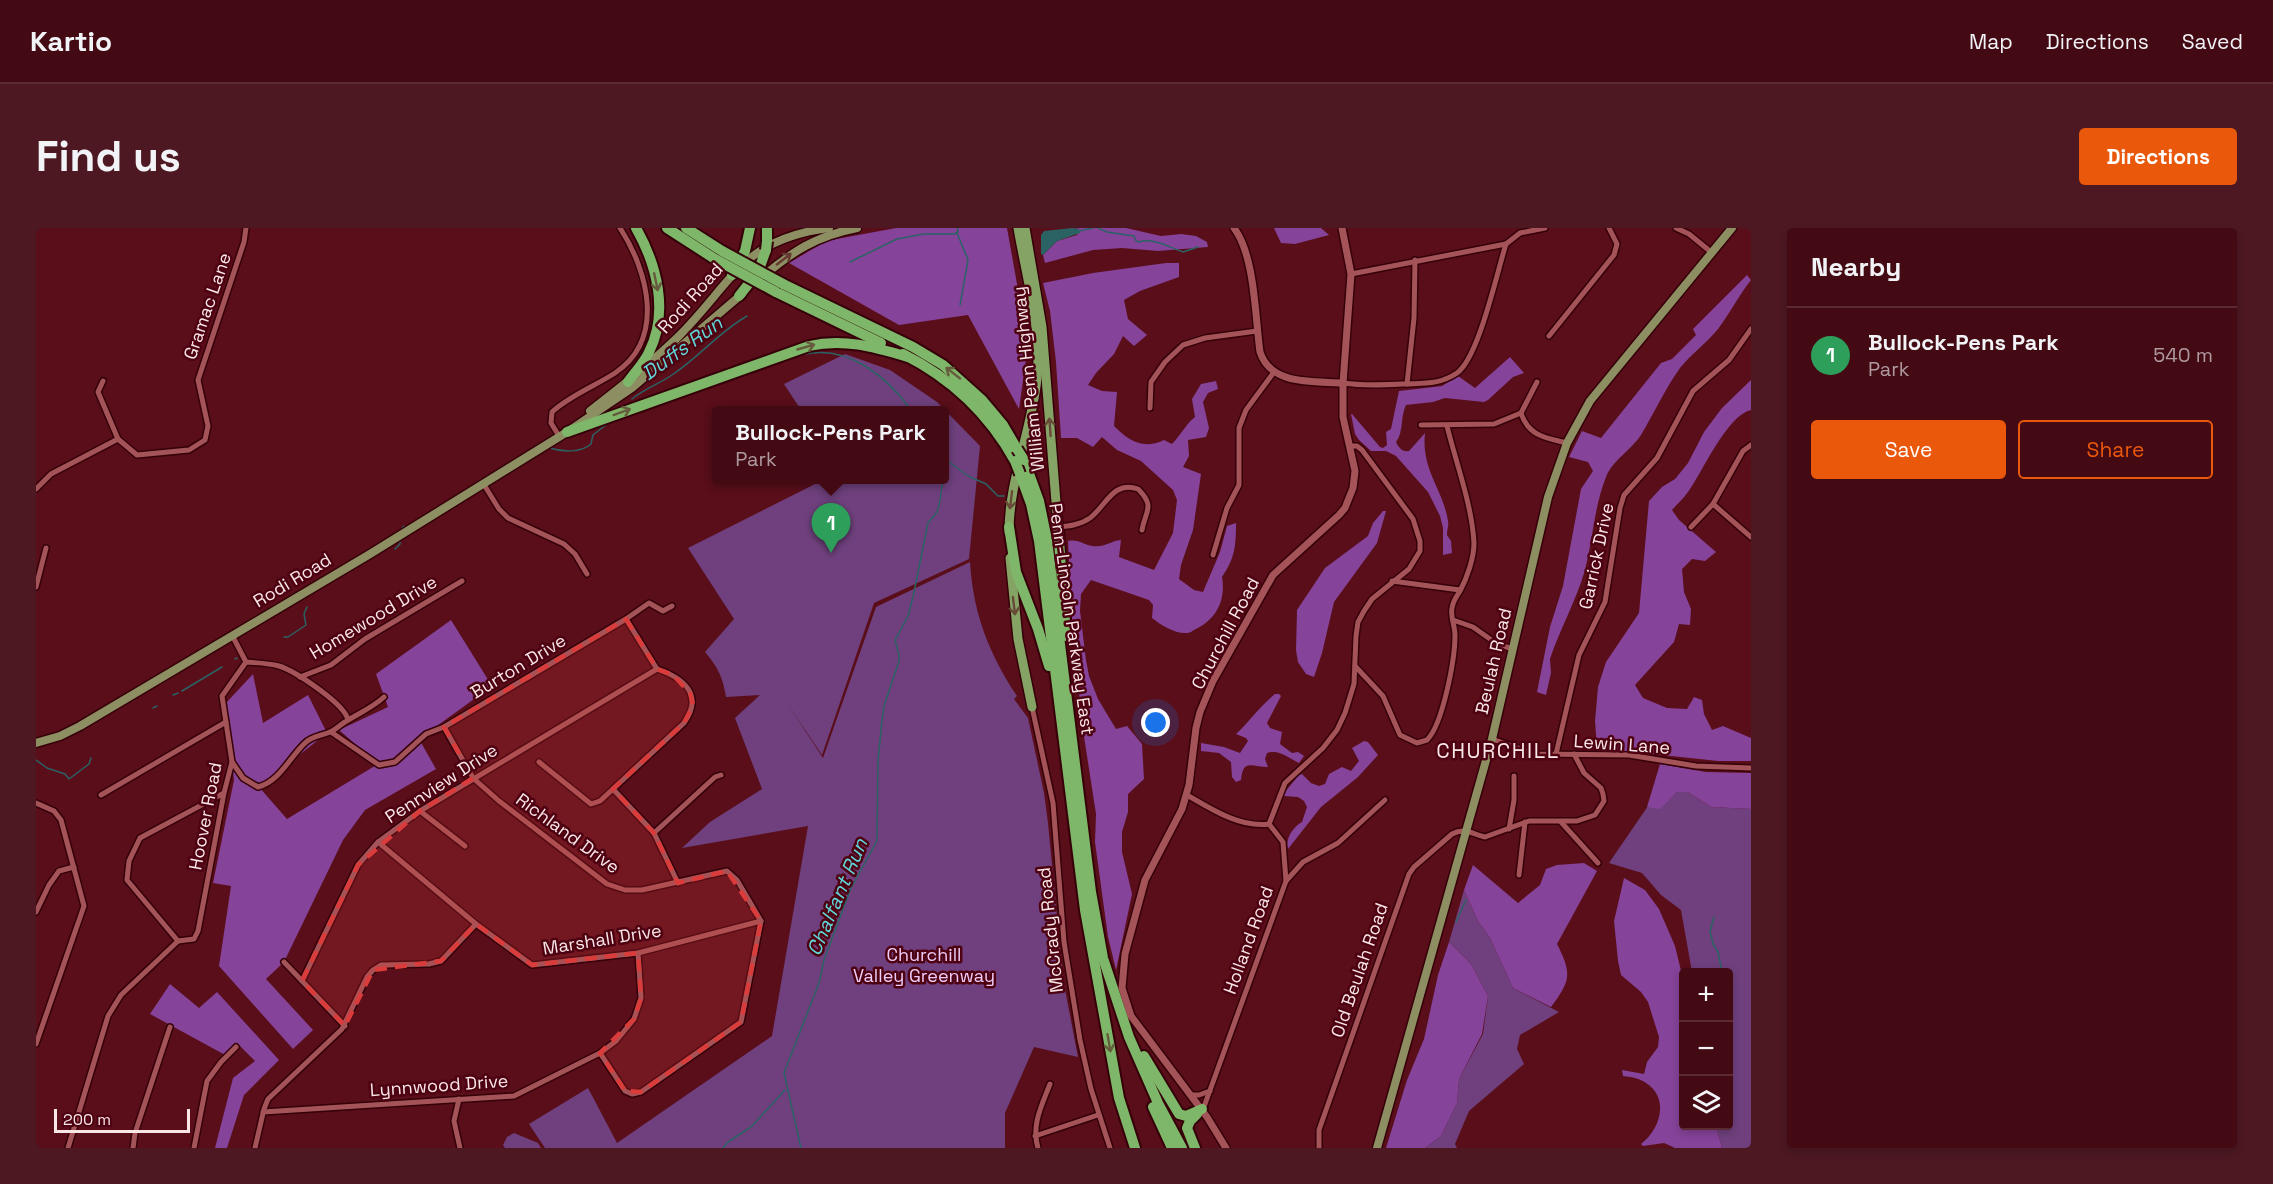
<!DOCTYPE html>
<meta charset="utf-8">
<style>
body{margin:0;font-family:"Space Grotesk",sans-serif;background:#4d1822;color:#f1f3f6}
.controls{position:absolute;right:18px;bottom:18px;display:grid;overflow:hidden;border-radius:6px;box-shadow:0 3px 9px #0003}
.controls button{width:54px;height:54px;display:grid;place-items:center;padding:0;border:0;border-bottom:2px solid #5b2b34;background:#430a14;color:#f1f3f6;font:30px sans-serif}
.scale{position:absolute;left:18px;bottom:15px;width:136px;box-sizing:border-box;padding-left:6px;border:3px solid #f9e6e6;border-top:0;font-size:16px;line-height:21px;white-space:nowrap;color:#f9e6e6;-webkit-text-stroke:4px #4d0111;paint-order:stroke}
.you{position:absolute;left:1120px;top:495px;width:21px;height:21px;margin:-15px;border:4px solid #fff;border-radius:50%;background:#1a73e8;box-shadow:0 0 0 9px #1a73e833}
.badge{display:grid;place-items:center;width:39px;height:39px;border-radius:50%;background:#ea580c;color:#fff;font-size:20px;font-weight:700}
.pin{position:absolute;translate:-50% -50px;filter:drop-shadow(0 2px 3px #0008)}
.pin::after{content:'';position:absolute;top:32px;width:21px;height:18px;background:inherit;clip-path:polygon(0 0,100% 0,50% 100%)}
.popup{position:absolute;left:676px;top:178px;width:237px;height:78px;box-sizing:border-box;display:grid;place-content:center;border-radius:6px;background:#430a14;filter:drop-shadow(0 2px 4px #0005);font-size:20px;white-space:nowrap;color:#af9aa0}
.popup b{font-size:22px;color:#f1f3f6}
.popup::after{content:'';position:absolute;left:50%;top:100%;margin-left:-12px;border:12px solid transparent;border-top-color:#430a14}
.list{margin:0;padding:0;list-style:none}
h2{display:flex;justify-content:space-between;align-items:center;height:78px;margin:0;padding:0 24px;font-size:26px}
h2 small{font-size:20px;font-weight:400;color:#af9aa0}
.list li{display:grid;grid-template-columns:39px 1fr auto;gap:18px;align-items:center;box-sizing:border-box;height:96px;padding:0 24px;border-top:2px solid #5b2b34}
.list b{display:block;font-size:22px;white-space:nowrap}
.list p{margin:0;font-size:20px;white-space:nowrap;color:#af9aa0}
.list em{font-size:20px;font-style:normal;color:#af9aa0}
.actions{display:flex;gap:12px;padding:18px 24px}
.actions a{flex:1;padding:14px 0;border:2px solid #ea580c;border-radius:6px;text-align:center;font-size:21px;color:#ea580c}
.actions .main{background:#ea580c;color:#fff}
.icon{flex:none;width:33px;height:33px;fill:none;stroke:currentColor;stroke-width:2;stroke-linecap:round;stroke-linejoin:round}
.map{position:relative;flex:none;width:1715px;height:920px;overflow:hidden;border-radius:6px}
header{display:flex;align-items:center;gap:36px;box-sizing:border-box;height:84px;padding:0 30px;background:#430a14;border-bottom:2px solid #5b2b34}
header strong{font-size:28px}
nav{display:flex;gap:33px;margin-inline-start:auto;font-size:21px}
.intro{display:flex;align-items:center;justify-content:space-between;box-sizing:border-box;height:144px;padding:0 36px}
h1{margin:0;font-size:42px}
.button{padding:15px 27px;border-radius:6px;background:#ea580c;color:#fff;font-size:21px;font-weight:700}
main{display:flex;gap:36px;padding:0 36px}
aside{flex:1;background:#430a14;border-radius:6px;box-shadow:0 3px 9px #0003}
.map>svg:first-child{display:block}
</style>
<header>
<strong>Kartio</strong>
<nav><a>Map</a><a>Directions</a><a>Saved</a></nav>
</header>
<div class="intro"><h1>Find us</h1><a class="button">Directions</a></div>
<main>
<div class="map">
<svg width="1715" height="920" viewBox="0 0 1715 920">
<rect width="100%" height="100%" fill="#590e1a"/>
<g fill="#6f407d">
<path d="M809,126L854,142L901,174L944,218L933,331L838,375L786,527L751,475L787,530L840,379L934,334C937,385 953,426 981,468L978,471L992,490L1008,565L1012,595L1027,751L1042,829L998,819L969,885V920H509L493,896L552,860L581,915L736,808L772,598L646,620L674,594L726,561L699,490L724,467L690,469C687,450 682,439 669,424L698,391L652,320L787,252H909V182H765L748,156Z"/>
<polygon points="1641,564 1652,564 1675,579 1715,581 1715,920 1686,920 1680,898 1692,898 1692,744 1656,744 1645,682 1625,667 1606,645 1573,635 1612,578 1624,580"/>
<polygon points="1428,662 1442,693 1454,710 1477,760 1523,784 1484,807 1481,821 1488,836 1433,883 1419,916 1421,920 1389,920 1405,908 1421,875 1423,851 1447,806 1452,768 1435,736 1413,714"/>
<polygon points="478,905 502,915 505,920 469,920 467,917 471,909"/>
</g>
<g fill="#854399">
<polygon points="860,0 971,0 992,117 983,181 932,87 863,97 753,35 790,13"/>
<polygon points="1038,0 1090,0 1125,8 1145,6 1160,8 1171,14 1172,19 1122,23 1086,20 1057,22 1009,35 1007,27 1021,13 1041,7 1043,1"/>
<polygon points="1238,0 1285,0 1293,7 1259,16 1245,15"/>
<path d="M1130,35H1143V49L1104,63L1088,72L1092,91L1111,107L1098,118L1087,108L1078,126L1060,145L1052,157L1066,163L1081,164L1078,198C1093,213 1107,222 1128,212L1136,216C1145,207 1149,197 1159,189L1156,171L1165,156L1180,153L1182,161L1172,165L1167,174L1173,200L1170,209L1152,212L1153,228L1147,239L1165,246L1157,302L1145,337L1143,351L1158,362L1167,364L1184,324L1191,298L1200,295C1200,318 1199,330 1186,349C1190,371 1181,391 1160,401C1157,402 1155,405 1151,405C1139,406 1125,397 1116,390L1117,377L1113,372L1055,352L1045,366L1044,383L1050,432L1053,448L1062,471L1080,501L1091,498L1106,516L1108,551L1092,566V584L1086,604V624L1096,666L1080,742L1072,709L1059,614L1060,586L1047,502L1037,411L1032,313C1042,311 1046,316 1056,318C1069,320 1074,313 1085,312L1083,329L1118,342L1137,305L1141,272L1137,262L1105,233L1081,222L1066,209L1057,219L1041,210H1025L1020,134L1014,83L1007,55L1057,45Z"/>
<path d="M1711,47L1715,52C1703,67 1694,85 1682,101C1671,115 1655,126 1644,140C1629,161 1618,185 1605,207C1595,222 1576,233 1570,249C1558,279 1557,311 1549,342C1540,373 1524,401 1514,431L1515,445L1510,467L1501,464L1514,399L1527,358L1545,261L1557,243L1552,234L1533,229L1546,203L1565,210L1625,135L1636,131L1660,107L1657,101Z"/>
<path d="M1474,129L1488,145L1477,149L1452,172L1448,174L1409,170L1397,174L1370,177C1364,189 1368,204 1360,214C1363,220 1366,224 1373,223L1389,205C1385,242 1407,261 1412,293C1413,298 1411,301 1411,307L1415,313L1416,325L1407,327V300L1404,288L1392,264L1360,228L1350,223H1335L1323,212L1319,206L1315,186H1316L1344,219L1347,220L1351,217L1350,204L1355,201L1363,163L1406,158L1422,148L1439,160Z"/>
<path d="M1715,152V182C1691,187 1666,245 1652,264C1648,270 1641,276 1636,282L1643,292L1680,324L1669,333L1656,331L1646,341L1648,364L1655,381L1654,397L1643,396L1638,414L1599,457L1607,470L1631,480L1651,481L1658,469L1666,472L1668,486L1676,502L1687,498L1715,510V533H1682L1561,520L1559,493L1562,459L1570,434L1603,385L1613,273L1626,259L1639,251L1652,235L1668,204L1686,180Z"/>
<polygon points="1347,283 1350,283 1341,315 1298,374 1286,425 1278,449 1270,446 1262,434 1260,422 1261,382 1289,340 1332,308 1337,295"/>
<polygon points="415,392 456,458 383,511 400,541 329,582 307,612 248,734 230,751 277,802 257,821 183,738 195,658 177,655 198,552 190,475 217,446 227,495 272,467 291,505 223,559 251,591 342,536 303,502 352,479 340,446"/>
<path d="M1239,466H1243L1245,468L1231,495L1234,500L1246,504L1244,516L1256,525L1262,524L1268,528L1263,535C1252,530 1244,521 1231,525L1229,531L1232,539C1216,539 1207,530 1205,552L1200,554L1196,549L1195,534L1183,525L1165,523V515L1188,519L1204,525L1212,513L1210,510L1200,506C1214,493 1224,478 1239,466Z"/>
<path d="M1328,513L1332,514L1342,527L1322,549L1285,579L1252,621C1249,611 1257,599 1266,594L1271,579L1268,573L1262,569L1248,568V565L1263,547L1266,546L1275,555L1283,558L1289,556L1293,546L1306,539L1315,543L1323,533L1316,520Z"/>
<polygon points="1624,536 1670,544 1715,545 1715,581 1675,579 1652,564 1641,564 1624,581 1611,579"/>
<path d="M1548,635L1561,643L1521,716C1536,746 1535,752 1515,779L1477,760L1454,710L1442,693L1428,662L1437,637L1482,675L1504,657L1510,641L1521,637Z"/>
<path d="M1588,650L1609,662L1623,681L1639,718L1648,755V898H1680L1686,920H1639L1628,915L1607,918L1605,916C1624,902 1634,870 1610,855C1603,850 1595,849 1587,848L1586,842L1608,846L1611,834L1622,819L1623,809L1612,774L1605,764L1585,747L1582,733L1578,693Z"/>
<polygon points="1413,714 1435,736 1452,768 1446,806 1423,851 1421,875 1405,908 1389,920 1350,920 1371,852 1388,811 1402,747"/>
<polygon points="134,756 163,780 181,764 243,832 208,867 191,920 179,920 197,850 219,833 203,817 191,828 114,786"/>
</g>
<polygon fill="#2b6365" points="1036,0 1043,1 1044,5 1021,13 1007,27 1005,26 1005,7 1008,3"/>
<g fill="none" stroke-linecap="round" stroke-linejoin="round">
<g stroke="#2b6365" stroke-width="1.5">
<polyline points="922,0 921,5 932,32 924,77"/>
<path d="M1062,0L1071,4L1098,8L1100,13L1103,14C1116,9 1135,20 1147,24L1162,19"/>
<polyline points="1043,3 1057,0"/>
<polyline points="814,34 861,11 888,6 918,6 922,4"/>
<path d="M769,126C813,117 851,149 875,182"/>
<path d="M596,171C608,161 623,156 636,147C663,129 683,104 711,88"/>
<path d="M514,220C526,224 545,225 555,216L557,207L571,196"/>
<polyline points="909,231 932,248 950,256 962,268 968,268"/>
<polyline points="363,304 368,298"/>
<polyline points="359,321 364,316 364,312"/>
<polyline points="248,409 252,409 270,397 268,386 271,379"/>
<polyline points="199,431 201,430"/>
<polyline points="146,463 186,439"/>
<polyline points="137,467 142,465"/>
<polyline points="117,480 121,478"/>
<polyline points="0,532 11,540 29,546 33,551 53,536 55,530"/>
<polyline points="1678,689 1674,703 1677,716 1682,724 1686,744"/>
<polyline points="1420,694 1430,672"/>
<polyline points="687,920 692,914 715,899 749,862"/>
<polyline points="765,920 748,845 783,755 788,732 815,660 841,613 842,532 846,493 848,478 863,433 863,427 859,412 872,388 877,369 892,295 901,284 903,278 907,252"/>
</g>
<defs>
<g id="minor">
<polyline points="1640,0 1653,6 1675,24"/>
<polyline points="1315,46 1470,16"/>
<polyline points="1513,108 1578,27 1581,16 1573,0"/>
<polyline points="67,153 62,164 82,211 101,227 153,222 169,212 172,198 162,152 208,14 210,0"/>
<path d="M1307,155C1328,158 1347,157 1368,156C1388,155 1403,157 1421,145C1443,129 1461,44 1470,16L1484,5L1509,0"/>
<polyline points="1371,156 1378,90 1379,32"/>
<polyline points="1114,180 1115,154 1129,134 1147,117 1169,110 1221,103"/>
<polyline points="1485,185 1501,154"/>
<path d="M1385,197L1458,196L1485,185C1492,208 1510,210 1531,215"/>
<path d="M523,208L515,195L516,184C533,168 559,158 579,145C630,111 612,43 584,0"/>
<polyline points="447,255 463,281 472,290 528,316 539,326 551,346"/>
<polyline points="0,261 15,246 82,211"/>
<polyline points="1677,276 1715,309"/>
<path d="M1022,299C1033,298 1044,297 1054,290C1070,278 1077,252 1102,261C1120,279 1109,283 1106,302"/>
<polyline points="1655,299 1677,276 1707,223 1715,217"/>
<polyline points="1177,327 1191,280 1203,257 1203,200 1210,182 1238,144"/>
<polyline points="1356,353 1424,362"/>
<polyline points="0,359 10,320"/>
<polyline points="1417,392 1437,399 1461,416 1477,421"/>
<path d="M196,407L210,434C221,435 232,435 243,438C259,443 309,476 312,492"/>
<path d="M1319,438L1347,468L1364,507L1381,515L1391,512C1407,496 1419,431 1419,407C1419,398 1414,388 1416,380C1417,373 1420,369 1424,363C1431,350 1438,330 1438,315C1436,277 1420,235 1411,198"/>
<polyline points="264,449 295,437 329,411 426,353"/>
<polyline points="996,479 1017,575 1028,714 1044,812 1055,861 1074,920"/>
<polyline points="408,499 437,550 463,573 571,656 589,662 606,662 691,643 701,652 725,693 705,794 605,864 596,866 589,863 564,825"/>
<polyline points="295,504 343,537 359,534 390,506 408,499 590,391 613,375 627,383 636,378"/>
<polyline points="1456,511 1500,526 1593,527 1660,538 1715,540"/>
<polyline points="1520,526 1543,427 1569,374 1584,280 1588,267 1621,230 1657,163 1693,132 1715,101"/>
<path d="M196,534L207,550L222,559C243,554 254,529 269,515C276,508 285,508 294,504C299,502 304,497 309,494C323,485 336,480 348,469"/>
<path d="M503,534L555,576L564,573L577,561L648,495C668,467 648,450 621,441L590,391"/>
<polyline points="577,561 618,605 642,655"/>
<polyline points="188,565 104,610 93,633 91,652 142,713 158,711 162,703 188,565 196,534 186,468 210,434"/>
<polyline points="65,567 190,494"/>
<path d="M1151,567C1175,581 1204,600 1233,596"/>
<polyline points="0,575 18,583 25,592 48,678 0,816"/>
<polyline points="384,583 429,618"/>
<polyline points="1525,594 1562,635"/>
<polyline points="1473,601 1478,572 1478,548"/>
<polyline points="618,605 679,549 685,547"/>
<polyline points="342,614 440,696 496,737 602,725 725,693"/>
<polyline points="1483,647 1489,594"/>
<polyline points="1250,653 1267,634 1302,615 1349,572"/>
<polyline points="0,684 13,657 23,643 38,639"/>
<polyline points="248,734 309,798"/>
<polyline points="266,753 322,637 342,614 384,583 621,441"/>
<polyline points="1154,867 1163,867 1174,863"/>
<polyline points="423,871 418,893 424,920"/>
<polyline points="1166,881 1169,876 1250,653 1247,614 1233,596 1249,555 1287,520 1301,502 1309,485 1318,456 1320,408 1322,394 1328,383 1336,371 1373,341 1384,323 1384,313 1377,291 1326,222 1321,218 1314,218"/>
<polyline points="227,884 478,868 564,825 580,813 598,791 605,770 602,725"/>
<polyline points="999,908 1062,887"/>
<polyline points="32,920 72,788 85,767 142,713"/>
<polyline points="97,920 99,905 134,799"/>
<polyline points="158,920 171,853 185,834 200,819"/>
<polyline points="219,920 228,881 232,871 306,801 331,749 337,742 345,737 393,736 405,733 440,696"/>
<path d="M1002,920C995,897 1006,877 1014,856"/>
<path d="M1283,920V902L1373,646L1378,639L1416,606C1429,599 1436,606 1449,609L1493,593H1541L1559,587L1568,573L1567,566L1565,560L1548,545L1538,526"/>
</g>
<g id="tertiary">
<path d="M1198,0C1219,28 1219,88 1224,124C1235,158 1278,153 1307,155"/>
<polyline points="1190,920 1171,889 1095,788 1086,760 1089,726 1109,652 1146,581 1153,557 1160,500 1164,484 1177,453 1237,347 1303,287 1309,280 1317,260 1319,243 1307,189 1307,155 1315,46 1306,0"/>
</g>
<g id="primary">
<path d="M725,50C757,23 780,8 821,0"/>
<path d="M554,183C584,160 614,136 642,109C697,54 706,11 793,0"/>
<polyline points="0,515 24,508 44,498 334,326 531,204 596,160 706,66"/>
<polyline points="1341,920 1456,511 1512,269 1531,215 1554,173 1696,0"/>
</g>
<g id="trunk">
<polyline points="989,0 1006,99 1022,299"/>
<path d="M973,304C973,251 996,202 1001,150C1006,102 990,47 982,0"/>
<polyline points="974,330 982,411 996,479"/>
</g>
<g id="motorway">
<polyline points="631,0 679,31"/>
<polyline points="650,0 686,23"/>
<polyline points="731,0 731,13"/>
<polyline points="696,47 709,23 714,0"/>
<polyline points="747,56 877,119 907,137 946,172 967,197 981,221"/>
<polyline points="740,64 845,115"/>
<polyline points="703,68 722,44 730,22"/>
<path d="M867,126C915,150 953,186 979,233"/>
<path d="M592,154C599,144 608,135 613,124C633,84 621,37 600,0"/>
<path d="M531,204L773,118C808,110 838,119 872,129"/>
<polyline points="988,232 1003,273 1011,312 1055,664 1067,730 1093,809 1122,875 1146,920"/>
<polyline points="984,246 995,276 1003,313 1049,682 1083,870 1099,920"/>
<polyline points="973,299 980,344 1002,401 1013,438"/>
<polyline points="1022,299 1030,408"/>
<polyline points="1108,828 1143,886 1150,888 1166,881"/>
<polyline points="1117,879 1136,920"/>
<polyline points="1159,920 1151,900 1154,893 1161,886"/>
</g>
</defs>
<use href="#minor" stroke="#350008" stroke-width="8"/>
<use href="#tertiary" stroke="#350008" stroke-width="10"/>
<use href="#primary" stroke="#350008" stroke-width="11"/>
<use href="#trunk" stroke="#350008" stroke-width="12"/>
<use href="#motorway" stroke="#350008" stroke-width="14"/>
<use href="#minor" stroke="#a45458" stroke-width="5"/>
<use href="#tertiary" stroke="#a45458" stroke-width="7"/>
<use href="#primary" stroke="#8d8f62" stroke-width="8"/>
<use href="#trunk" stroke="#86a366" stroke-width="9"/>
<use href="#motorway" stroke="#7eb769" stroke-width="10"/>
<defs>
<g id="motorway-bridge">
<polyline points="730,22 731,13"/>
<polyline points="686,23 747,56"/>
<polyline points="679,31 740,64"/>
<polyline points="981,221 988,232"/>
<polyline points="979,233 984,246"/>
</g>
</defs>
<use href="#motorway-bridge" stroke="#350008" stroke-width="14" stroke-linecap="butt"/>
<use href="#motorway-bridge" stroke="#7eb769" stroke-width="10"/>
</g>
<defs><path id="oneway-shaft" d="M-6 0H5M1.5-3L5.5 0L1.5 3" fill="none" stroke-width="1.6" stroke-linecap="round" stroke-linejoin="round" transform="scale(1.5)"/></defs>
<use stroke="#673a31" href="#oneway-shaft" transform="translate(748 31) rotate(-38)"/>
<g stroke="#665c3d">
<use href="#oneway-shaft" transform="translate(620 54) rotate(78)"/>
<use href="#oneway-shaft" transform="translate(770 119) rotate(-16)"/>
<use href="#oneway-shaft" transform="translate(917 145) rotate(-142)"/>
<use href="#oneway-shaft" transform="translate(586 184) rotate(-20)"/>
<use href="#oneway-shaft" transform="translate(1073 815) rotate(80)"/>
</g>
<g stroke="#674a37">
<use href="#oneway-shaft" transform="translate(1014 199) rotate(-94)"/>
<use href="#oneway-shaft" transform="translate(975 272) rotate(97)"/>
<use href="#oneway-shaft" transform="translate(978 378) rotate(83)"/>
</g>
<path fill="#da3b3b" fill-opacity="0.2" stroke="#da3b3b" stroke-width="4.5" stroke-dasharray="12 8" stroke-linejoin="round" d="M590,391L621,441L637,447L654,465L657,477L648,495L577,561L618,605L642,655L691,643L725,693L705,794L605,864L589,863L564,825L598,791L605,770L602,725L496,737L440,696L405,733L337,742L309,798L266,753L322,637L384,583L437,550L408,499Z"/>
<g text-anchor="middle" dominant-baseline="central" stroke-width="5" stroke-linejoin="round" paint-order="stroke">
<g font-size="18" fill="#f9e6e6" stroke="#4d0111">
<text transform="translate(654 70) rotate(-48)">Rodi Road</text>
<text transform="translate(171 78) rotate(-71)">Gramac Lane</text>
<text transform="translate(992 151) rotate(-96)">William Penn Highway</text>
<text transform="translate(1560 328) rotate(-78)">Garrick Drive</text>
<text transform="translate(256 352) rotate(-31)">Rodi Road</text>
<text transform="translate(337 389) rotate(-31)">Homewood Drive</text>
<text transform="translate(1036 391) rotate(82)">Penn-Lincoln Parkway East</text>
<text transform="translate(1189 405) rotate(-62)">Churchill Road</text>
<text transform="translate(1457 433) rotate(-77)">Beulah Road</text>
<text transform="translate(482 438) rotate(-31)">Burton Drive</text>
<text transform="translate(1586 516) rotate(4)">Lewin Lane</text>
<text transform="translate(405 555) rotate(-33)">Pennview Drive</text>
<text transform="translate(169 588) rotate(-79)">Hoover Road</text>
<text transform="translate(532 605) rotate(36)">Richland Drive</text>
<text transform="translate(1014 702) rotate(-96)">McCrady Road</text>
<text transform="translate(566 711) rotate(-9)">Marshall Drive</text>
<text transform="translate(1212 712) rotate(-70)">Holland Road</text>
<text transform="translate(1323 742) rotate(-71)">Old Beulah Road</text>
<text transform="translate(403 857) rotate(-4)">Lynnwood Drive</text>
</g>
<g font-size="18" fill="#efcdfa" stroke="#4d0111">
<text x="888" y="726">Churchill<tspan x="888" dy="21">Valley Greenway</tspan></text>
</g>
<g font-size="20" font-style="italic" fill="#61d7da" stroke="#4d0111">
<text transform="translate(646 120) rotate(-36)">Duffs Run</text>
<text transform="translate(801 669) rotate(-67)">Chalfant Run</text>
</g>
<g font-size="21" letter-spacing="1.5" fill="#f9e6e6" stroke="#4d0111">
<text x="1462" y="522">CHURCHILL</text>
</g>
</g>
</svg>
<div class="controls">
<button>+</button>
<button>−</button>
<button><svg class="icon" aria-label="layers" viewBox="0 0 24 24"><path d="M12 4l9 5-9 5-9-5zM3 14l9 5 9-5"/></svg></button>
</div>
<div class="scale">200 m</div>
<div class="you"></div>
<div class="pin badge" style="left:795px;top:325px;background:#2e9e5b">1</div>
<div class="popup"><b>Bullock-Pens Park</b>Park</div>
</div>
<aside>
<h2>Nearby<small></small></h2>
<ul class="list">
<li><span class="badge" style="background:#2e9e5b">1</span><div><b>Bullock-Pens Park</b><p>Park</p></div><em>540 m</em></li>
</ul>
<div class="actions"><a class="main">Save</a><a>Share</a></div>
</aside>
</main>
